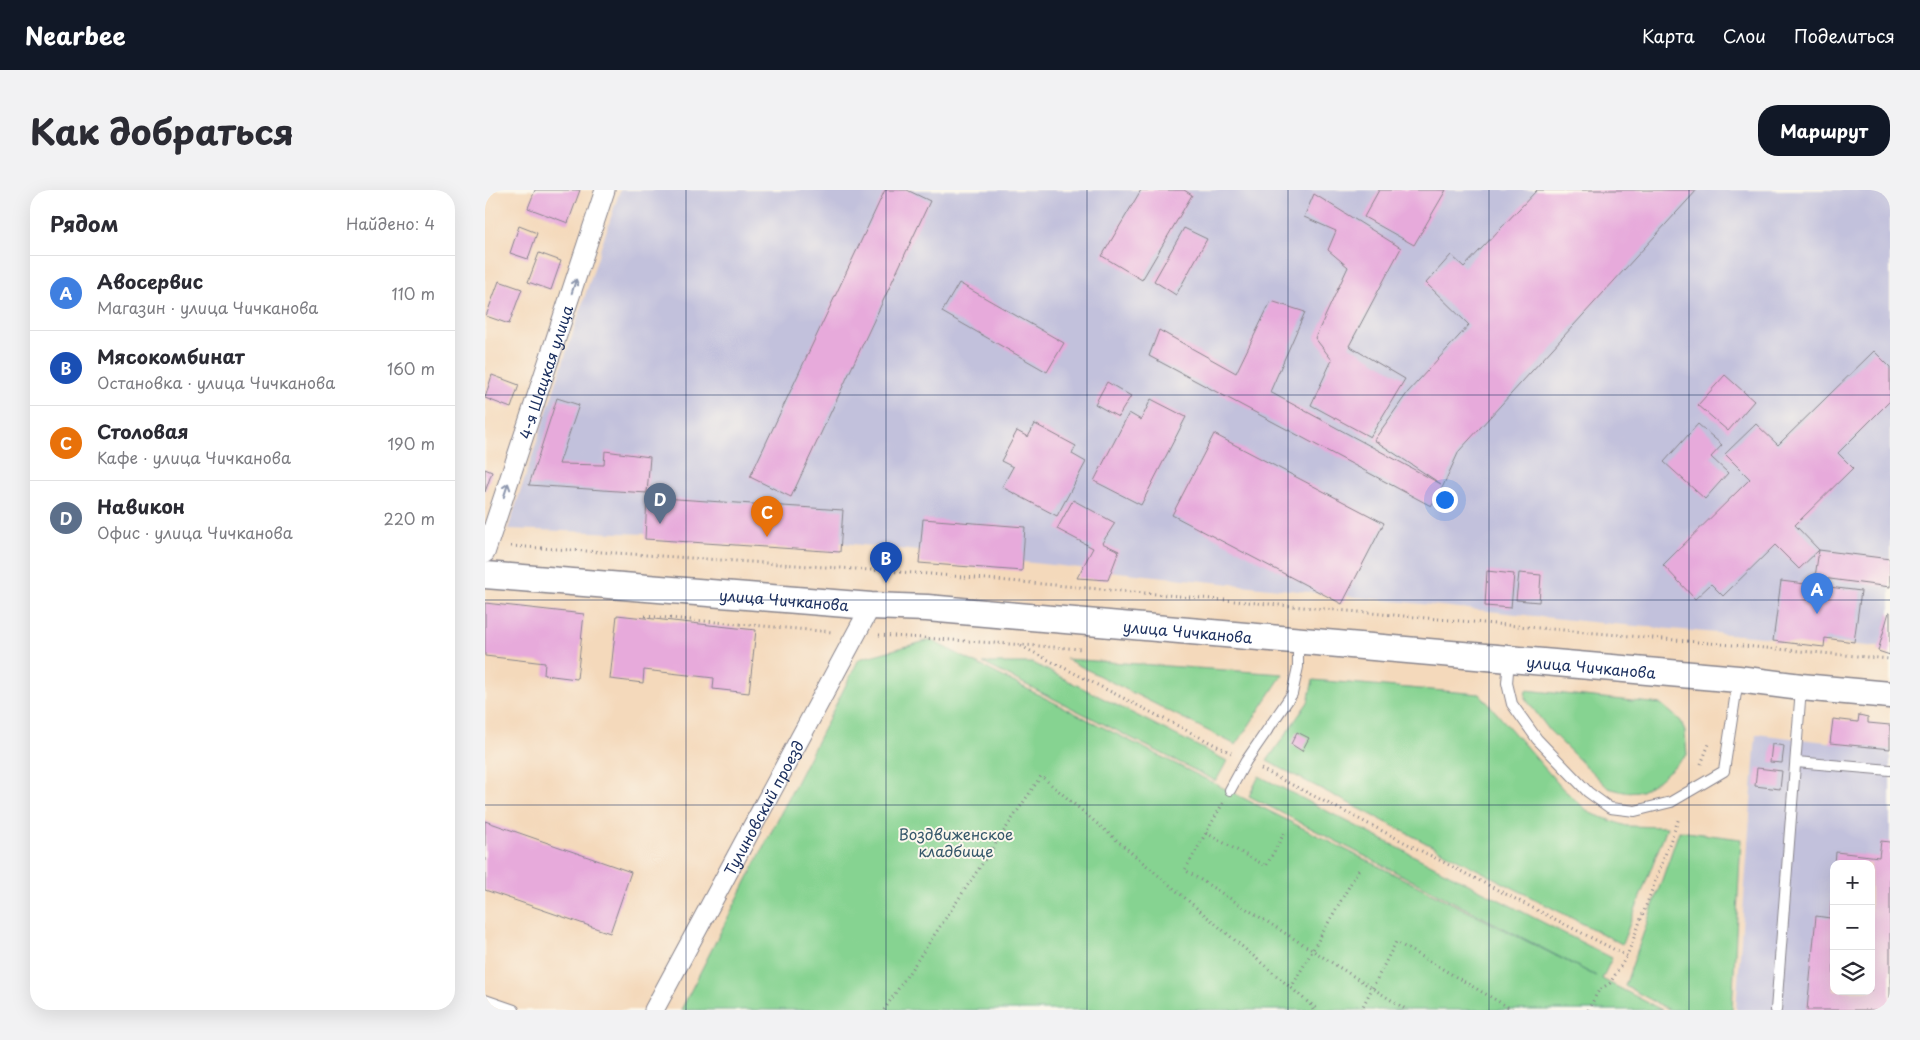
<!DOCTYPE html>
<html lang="ru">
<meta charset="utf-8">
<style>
body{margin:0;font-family:"Playpen Sans",sans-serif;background:#f2f2f3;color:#2b2b33}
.controls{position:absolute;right:15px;bottom:15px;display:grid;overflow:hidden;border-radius:10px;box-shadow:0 5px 20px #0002}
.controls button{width:45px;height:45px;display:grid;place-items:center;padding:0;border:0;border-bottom:1px solid #e1e1e2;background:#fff;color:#2b2b33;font:25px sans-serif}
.you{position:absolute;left:959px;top:309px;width:18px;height:18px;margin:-12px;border:4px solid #fff;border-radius:50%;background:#1a73e8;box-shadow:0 0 0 8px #1a73e833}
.badge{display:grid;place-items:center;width:32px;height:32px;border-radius:50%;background:#111827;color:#fff;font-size:16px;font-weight:700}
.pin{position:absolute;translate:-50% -41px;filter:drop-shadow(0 1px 2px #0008)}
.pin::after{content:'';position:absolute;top:26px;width:18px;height:15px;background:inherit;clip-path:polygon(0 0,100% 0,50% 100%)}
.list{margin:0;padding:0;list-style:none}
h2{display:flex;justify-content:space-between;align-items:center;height:65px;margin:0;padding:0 20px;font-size:21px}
h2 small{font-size:16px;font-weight:400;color:#7c7c81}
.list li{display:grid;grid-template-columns:32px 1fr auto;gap:15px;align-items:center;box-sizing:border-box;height:75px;padding:0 20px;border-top:1px solid #e1e1e2}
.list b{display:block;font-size:19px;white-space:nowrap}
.list p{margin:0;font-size:16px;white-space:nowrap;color:#7c7c81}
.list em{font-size:16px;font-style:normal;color:#7c7c81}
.icon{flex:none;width:28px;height:28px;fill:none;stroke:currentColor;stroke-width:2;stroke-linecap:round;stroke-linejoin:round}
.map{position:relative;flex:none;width:1405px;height:820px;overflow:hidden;border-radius:20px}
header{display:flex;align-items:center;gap:30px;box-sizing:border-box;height:70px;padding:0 25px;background:#111827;color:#fff}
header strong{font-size:24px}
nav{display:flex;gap:28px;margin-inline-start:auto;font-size:18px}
.intro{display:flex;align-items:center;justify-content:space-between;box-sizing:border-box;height:120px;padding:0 30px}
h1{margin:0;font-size:35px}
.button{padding:12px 22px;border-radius:20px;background:#111827;color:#fff;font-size:18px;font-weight:700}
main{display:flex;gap:30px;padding:0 30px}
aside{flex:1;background:#fff;border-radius:20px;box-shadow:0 5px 20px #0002}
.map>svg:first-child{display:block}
</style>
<header>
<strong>Nearbee</strong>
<nav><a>Карта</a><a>Слои</a><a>Поделиться</a></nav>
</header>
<div class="intro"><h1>Как добраться</h1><a class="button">Маршрут</a></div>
<main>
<aside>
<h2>Рядом<small>Найдено: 4</small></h2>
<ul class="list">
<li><span class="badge" style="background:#3f7fe0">A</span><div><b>Авосервис</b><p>Магазин · улица Чичканова</p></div><em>110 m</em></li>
<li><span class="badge" style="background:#1a4fb4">B</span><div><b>Мясокомбинат</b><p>Остановка · улица Чичканова</p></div><em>160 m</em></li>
<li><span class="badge" style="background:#e8710a">C</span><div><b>Столовая</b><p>Кафе · улица Чичканова</p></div><em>190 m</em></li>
<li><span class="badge" style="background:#5c6f8a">D</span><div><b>Навикон</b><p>Офис · улица Чичканова</p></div><em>220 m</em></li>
</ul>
</aside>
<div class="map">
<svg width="1405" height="820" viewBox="0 0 1405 820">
<rect width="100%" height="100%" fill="#fbf7ec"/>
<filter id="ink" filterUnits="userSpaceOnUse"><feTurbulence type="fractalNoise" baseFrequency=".02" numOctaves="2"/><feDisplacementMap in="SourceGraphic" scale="10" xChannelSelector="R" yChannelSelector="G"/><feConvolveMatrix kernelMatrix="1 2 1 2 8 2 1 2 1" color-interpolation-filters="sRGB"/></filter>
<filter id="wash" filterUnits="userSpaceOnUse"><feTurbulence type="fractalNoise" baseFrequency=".0096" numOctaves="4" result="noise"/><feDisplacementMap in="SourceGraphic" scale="20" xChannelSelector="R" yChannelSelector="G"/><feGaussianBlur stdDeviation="1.12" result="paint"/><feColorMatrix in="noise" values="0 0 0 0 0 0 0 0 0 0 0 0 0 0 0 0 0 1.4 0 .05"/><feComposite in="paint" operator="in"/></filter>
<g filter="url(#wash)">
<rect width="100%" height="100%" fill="#f4d9bb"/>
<g fill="#c2c1dc" fill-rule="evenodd">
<polygon points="135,0 1405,0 1405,458 1106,432 330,350 23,339"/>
<path d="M1271,544L1405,559V820H1251ZM1349,674H1386V801H1349Z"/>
</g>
<g fill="#86d391" stroke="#508178">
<polygon points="445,450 1111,786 764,606 774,586 1127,768 1117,789 1177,820 196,820 374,469"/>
<polygon points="581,469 798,484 751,555"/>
<polygon points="498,473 548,473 742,571 731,591"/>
<polygon points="828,490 995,504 1078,599 1105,623 1141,636 1182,637 1137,754 782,571 823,512"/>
<polygon points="1041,500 1176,514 1196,531 1200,542 1202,565 1174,590 1157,601 1139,602 1123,598 1065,541 1040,508"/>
<polygon points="1194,641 1256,649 1247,820 1185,820 1140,796"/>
</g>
<g id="blocks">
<g fill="#e7aadb">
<polygon points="50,0 95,0 83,33 43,18"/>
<polygon points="400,0 422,0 445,11 306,307 265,287"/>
<polygon points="656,0 699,0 707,5 657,90 617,66"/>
<polygon points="894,0 961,0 929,55 879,27"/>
<polygon points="1052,0 1212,0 974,261 958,296 946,316 664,166 674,140 751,183 786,111 820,122 785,202 956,294 889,250 923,202 984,135 941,93 966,65 979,77"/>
<polygon points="829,4 916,58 864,156 920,189 885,247 826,215 847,170 830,148 863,77 843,60 851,41 819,27"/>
<polygon points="34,36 52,43 43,69 25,63"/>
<polygon points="699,38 722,49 691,105 669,91"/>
<polygon points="54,63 76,71 66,100 43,92"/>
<polygon points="14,91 37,99 24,134 1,126"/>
<polygon points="474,93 579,153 562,182 457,122"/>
<polygon points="1389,161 1405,177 1405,211 1353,263 1368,278 1310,335 1334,360 1314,379 1290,355 1238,406 1226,394 1210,409 1178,375 1265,289 1240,264 1271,234 1293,255"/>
<polygon points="7,185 34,195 26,218 0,208"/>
<polygon points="1240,185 1269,211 1243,241 1213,215"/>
<polygon points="622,192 646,206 633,227 610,214"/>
<polygon points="72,208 94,215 74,274 119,275 120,261 165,267 162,303 44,295"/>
<polygon points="666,209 701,227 656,315 609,291 644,223 656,230"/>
<polygon points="550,234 591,256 587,264 601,272 572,326 517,297 528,277 516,271 532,241 543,247"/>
<polygon points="1213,234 1237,255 1226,267 1243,283 1220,309 1179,272"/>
<polygon points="729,244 899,333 857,414 687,325"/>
<polygon points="0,279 7,282 0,302"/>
<polygon points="162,307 358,320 355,362 160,349"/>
<polygon points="588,310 630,333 617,353 634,361 623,390 592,388 608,358 572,339"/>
<polygon points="438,329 540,337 537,381 434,373"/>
<polygon points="1334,360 1405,369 1405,397 1330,387"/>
<polygon points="1002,381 1029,384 1026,418 1000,416"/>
<polygon points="1034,383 1056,385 1054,412 1031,410"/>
<polygon points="1296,391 1376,401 1369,452 1340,448 1339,457 1288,451"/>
<polygon points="0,413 99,424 92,489 59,485 60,473 0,466"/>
<polygon points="1404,422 1405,422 1405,465 1393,461"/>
<polygon points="132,425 271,440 264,503 228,499 229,488 159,480 158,493 125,489"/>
<polygon points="1374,525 1383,527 1383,533 1405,535 1405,559 1345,553 1348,529 1373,532"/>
<polygon points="812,542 824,548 817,561 806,554"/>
<polygon points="1287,554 1299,556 1297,573 1285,572"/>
<polygon points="1272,578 1297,581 1295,599 1270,596"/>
<polygon points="0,631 146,682 125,743 0,700"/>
<polygon points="1396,651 1405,652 1405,820 1322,820 1331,726 1345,728 1347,701 1349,801 1386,801 1386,674 1350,674 1351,662 1394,667"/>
</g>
</g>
</g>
<g filter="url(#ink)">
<use href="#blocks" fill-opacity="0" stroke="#88848c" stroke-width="1"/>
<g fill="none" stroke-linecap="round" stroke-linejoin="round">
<defs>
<g id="lane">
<polyline points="1024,470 1022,493 1027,514 1052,549 1103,602 1125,618 1150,621 1186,612 1239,581 1253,489"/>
<polyline points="1311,572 1405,580"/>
<polyline points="745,600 761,571 807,504 813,477 813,451"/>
<polyline points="0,810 29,820"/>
<polyline points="1291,820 1316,498"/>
</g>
<g id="street">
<path id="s1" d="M0,363L120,0"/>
<path id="s2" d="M169,820L386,416"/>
</g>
<g id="secondary">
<path id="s3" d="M0,385L386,416L442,418L1253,489L1316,497L1405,505"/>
</g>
</defs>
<use href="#lane" stroke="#88848c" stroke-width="12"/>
<use href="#street" stroke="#88848c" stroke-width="21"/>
<use href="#secondary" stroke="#88848c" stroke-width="29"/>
<g stroke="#88848c" stroke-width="3" stroke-dasharray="1 4" stroke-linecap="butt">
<polyline points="26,356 445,384 1405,469"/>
<polyline points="160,426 348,442"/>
<polyline points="394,445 597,459"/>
<polyline points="536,456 746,563"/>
<polyline points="1216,574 1224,554"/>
<polyline points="776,579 1142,766 1194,628"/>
<polyline points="738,613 700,680 922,820"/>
<polyline points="721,643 781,676 801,640"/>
<polyline points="806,798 874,679"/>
<polyline points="826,814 834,820"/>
<polyline points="399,820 556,586 825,814 828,820"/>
<polyline points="876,820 911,752 1028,820"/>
<polyline points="1103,820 1114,800 1125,793 1142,766"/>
</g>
<use href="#lane" stroke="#fff" stroke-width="10"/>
<use href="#street" stroke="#fff" stroke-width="19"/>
<use href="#secondary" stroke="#fff" stroke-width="26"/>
</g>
<defs><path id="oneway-shaft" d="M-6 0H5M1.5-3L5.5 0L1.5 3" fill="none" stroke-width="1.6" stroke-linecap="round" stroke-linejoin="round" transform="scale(1.25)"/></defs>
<g stroke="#8d97ae">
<use href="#oneway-shaft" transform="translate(89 96) rotate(-72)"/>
<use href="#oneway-shaft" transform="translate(21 300) rotate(-72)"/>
</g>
</g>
<path fill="none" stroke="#1b2f5e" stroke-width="1" stroke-opacity="0.55" d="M201,0V820M401,0V820M602,0V820M803,0V820M1004,0V820M1204,0V820M0,205H1405M0,410H1405M0,615H1405"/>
<g text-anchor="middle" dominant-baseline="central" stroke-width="4" stroke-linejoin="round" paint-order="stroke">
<g font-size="15" fill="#1b2f5e" stroke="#fbf7ec">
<text stroke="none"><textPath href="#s1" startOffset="191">4-я Шацкая улица</textPath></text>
<text stroke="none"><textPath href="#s3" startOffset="300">улица Чичканова</textPath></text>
<text stroke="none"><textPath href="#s3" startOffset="705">улица Чичканова</textPath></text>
<text stroke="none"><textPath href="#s3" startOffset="1110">улица Чичканова</textPath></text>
<text stroke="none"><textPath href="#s2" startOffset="230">Тулиновский проезд</textPath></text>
</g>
<g font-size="15" fill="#36586b" stroke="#fbf7ec">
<text x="471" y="643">Воздвиженское<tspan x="471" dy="17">кладбище</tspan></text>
</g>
</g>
</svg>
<div class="controls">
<button>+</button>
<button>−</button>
<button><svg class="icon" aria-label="layers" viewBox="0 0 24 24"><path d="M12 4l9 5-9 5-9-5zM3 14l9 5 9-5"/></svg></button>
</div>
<div class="you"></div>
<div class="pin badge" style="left:1332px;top:424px;background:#3f7fe0">A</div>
<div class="pin badge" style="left:401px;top:393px;background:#1a4fb4">B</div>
<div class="pin badge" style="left:282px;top:347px;background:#e8710a">C</div>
<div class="pin badge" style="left:175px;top:334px;background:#5c6f8a">D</div>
</div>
</main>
